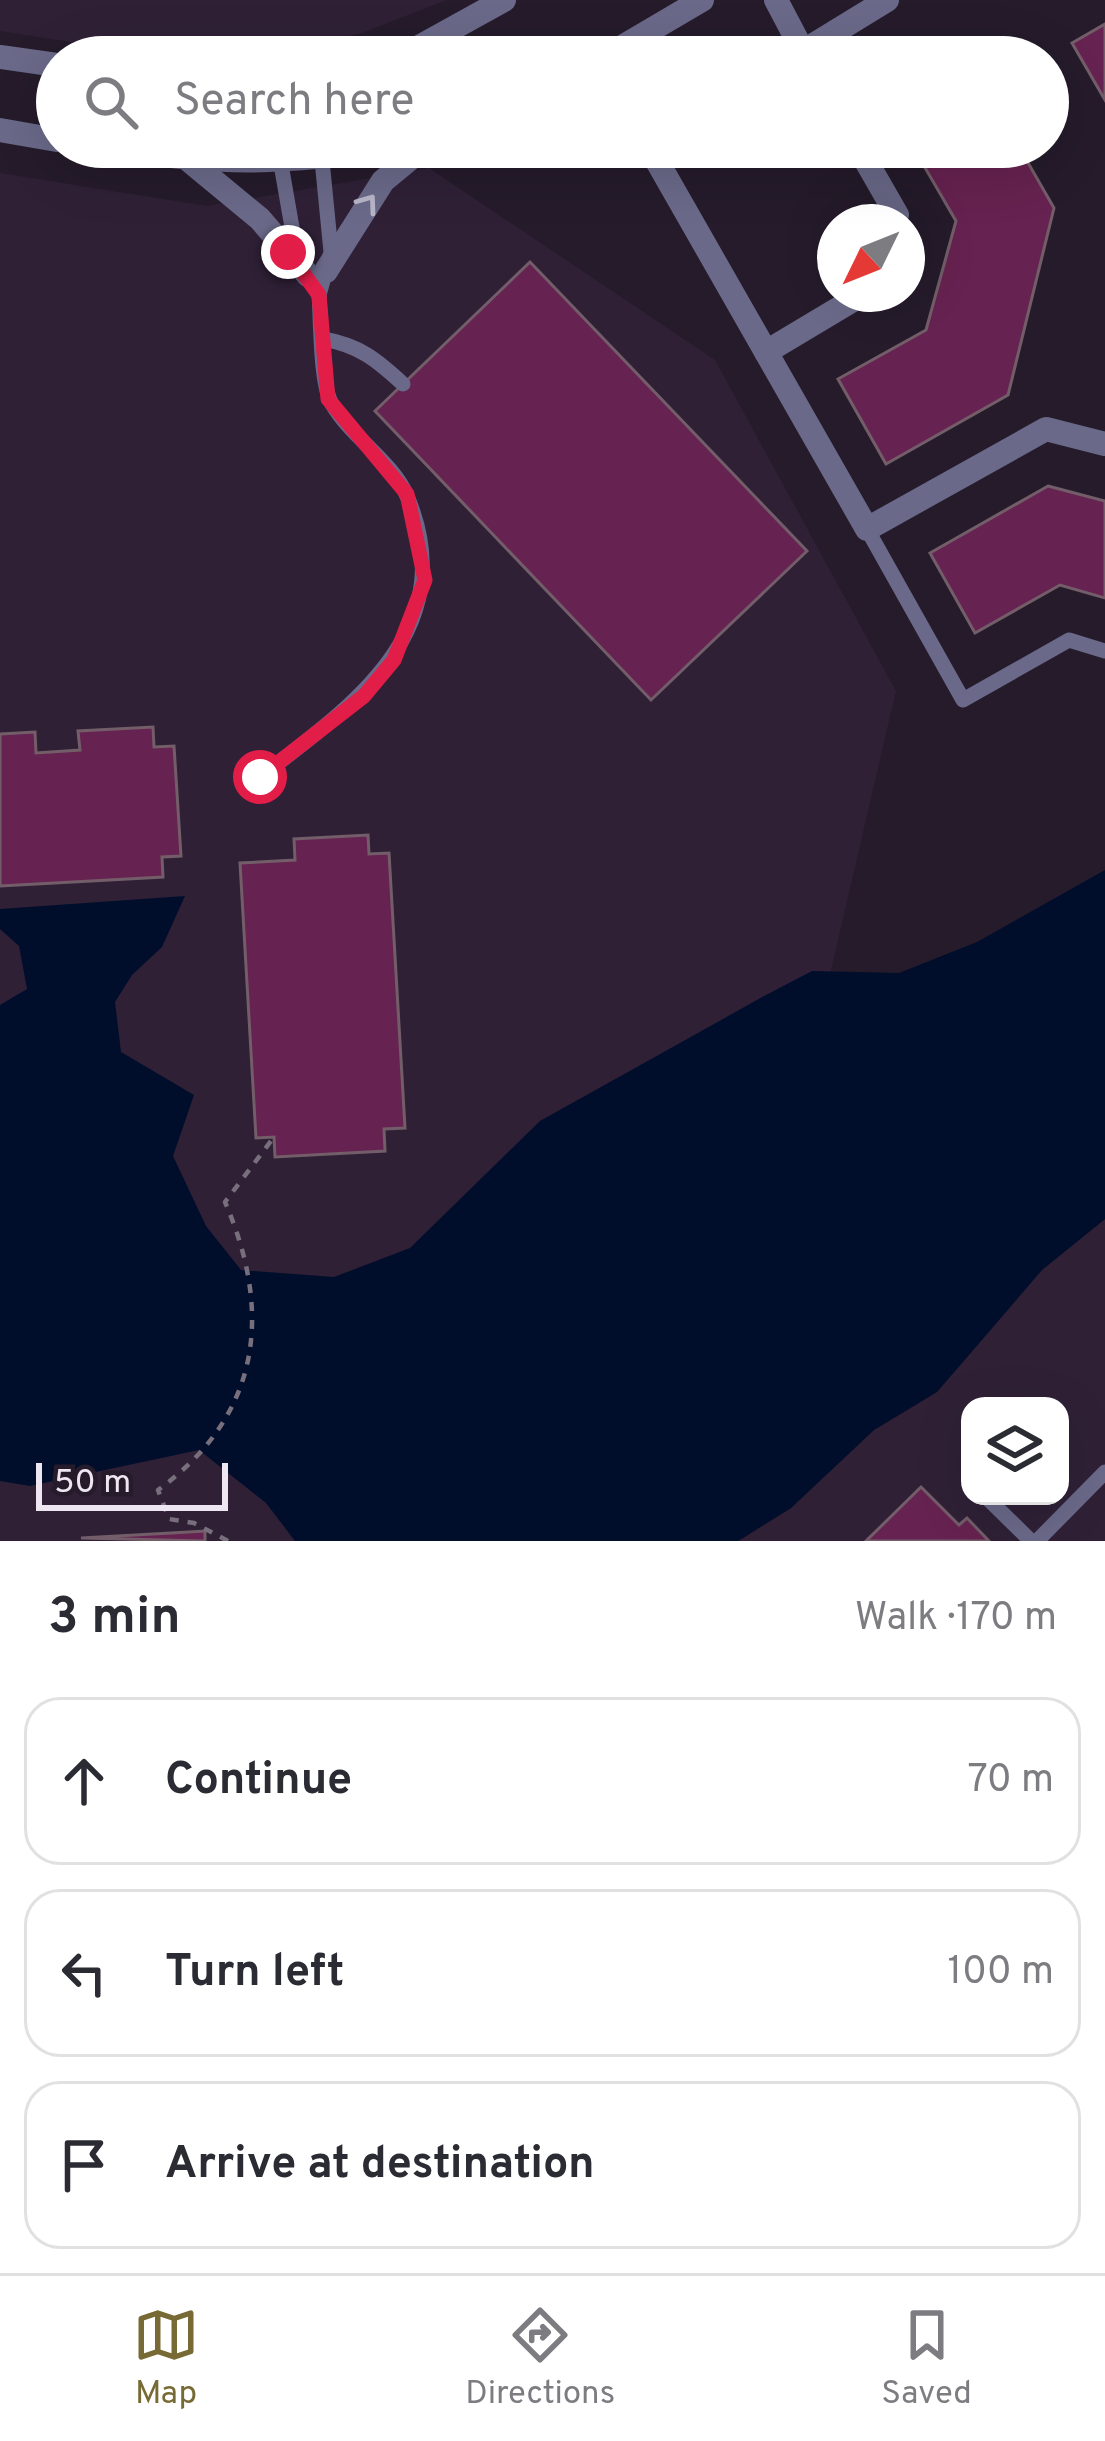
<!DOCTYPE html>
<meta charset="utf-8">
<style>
body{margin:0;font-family:Overpass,sans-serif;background:#f2f2f3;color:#2b2b33}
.controls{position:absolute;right:36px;bottom:36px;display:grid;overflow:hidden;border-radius:24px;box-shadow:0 12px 48px #0002}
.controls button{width:108px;height:108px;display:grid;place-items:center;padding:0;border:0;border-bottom:3px solid #e1e1e2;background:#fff;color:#2b2b33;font:60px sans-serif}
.compass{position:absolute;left:817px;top:204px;width:108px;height:108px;border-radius:50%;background:#fff;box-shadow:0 12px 48px #0002;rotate:227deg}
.scale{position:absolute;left:36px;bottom:30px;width:192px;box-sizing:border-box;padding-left:12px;border:6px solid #eee7f2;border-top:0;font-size:33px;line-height:42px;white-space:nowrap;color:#eee7f2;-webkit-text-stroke:9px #251b2b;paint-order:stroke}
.stop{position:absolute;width:36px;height:36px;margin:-27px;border:9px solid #e11d48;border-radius:50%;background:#fff}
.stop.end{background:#e11d48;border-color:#fff;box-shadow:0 3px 12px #0008}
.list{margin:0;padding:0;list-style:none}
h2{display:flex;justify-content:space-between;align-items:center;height:156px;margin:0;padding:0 48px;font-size:51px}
h2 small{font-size:39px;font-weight:400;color:#7c7c81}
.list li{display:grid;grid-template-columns:78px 1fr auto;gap:36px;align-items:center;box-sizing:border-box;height:168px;margin:0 24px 24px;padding:0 24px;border:3px solid #e1e1e2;border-radius:36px}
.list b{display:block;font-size:45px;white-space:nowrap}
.list em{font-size:39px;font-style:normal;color:#7c7c81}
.icon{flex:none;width:66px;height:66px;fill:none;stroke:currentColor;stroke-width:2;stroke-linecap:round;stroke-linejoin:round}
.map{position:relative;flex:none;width:1105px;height:1541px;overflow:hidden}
.search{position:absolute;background:#fff;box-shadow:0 12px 48px #0002;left:36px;right:36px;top:36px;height:132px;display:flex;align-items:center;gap:30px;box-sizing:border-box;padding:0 42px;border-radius:66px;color:#7c7c81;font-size:45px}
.sheet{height:732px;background:#fff}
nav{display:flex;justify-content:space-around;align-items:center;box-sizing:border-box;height:168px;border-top:3px solid #e1e1e2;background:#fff;font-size:33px;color:#7c7c81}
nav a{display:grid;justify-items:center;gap:6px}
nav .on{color:#776a34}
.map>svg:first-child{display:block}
</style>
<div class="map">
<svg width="1105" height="1541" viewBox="0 0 1105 1541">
<rect width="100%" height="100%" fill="#251b2b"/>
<g fill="#2f2036" fill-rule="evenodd">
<polygon points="0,0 447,0 359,34 248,55 102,47 0,31"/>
<polygon points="429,168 715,360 896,691 698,1541 0,1541 0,173 207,206"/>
<path d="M1105,1219V1541H739L791,1508L874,1430L937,1392L1042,1270ZM970,1406H1060V1496H970Z"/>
</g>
<polygon fill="#000e2c" points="1105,870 1105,1219 1042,1270 937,1392 874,1430 791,1508 738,1541 295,1541 266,1503 199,1450 30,1486 0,1481 0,1005 27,989 19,946 0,929 0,909 185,896 162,947 132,975 115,1002 121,1052 194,1095 173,1156 206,1226 241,1270 334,1277 410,1248 540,1121 766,995 812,971 899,973 977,942"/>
<g fill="#662250" stroke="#725d69" stroke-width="3">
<polygon points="1105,24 1105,100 1072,43"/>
<polygon points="913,147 1019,147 1054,208 1008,395 886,464 838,379 926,330 956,221"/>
<polygon points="530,262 807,551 651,700 375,411"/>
<polygon points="1048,486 1105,501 1105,598 1060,585 975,633 930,553"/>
<polygon points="153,727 154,747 174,746 181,856 162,857 163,877 0,886 0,734 35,732 36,753 80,750 78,731"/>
<polygon points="368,835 369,854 389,853 405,1128 384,1129 385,1151 275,1157 274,1137 256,1138 240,863 295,860 294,839"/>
<polygon points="921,1487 959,1525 967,1518 989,1541 866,1541"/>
<polygon points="205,1531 205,1541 81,1538 171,1533"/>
</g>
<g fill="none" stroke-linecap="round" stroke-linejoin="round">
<path stroke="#786f7d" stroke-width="4.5" stroke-dasharray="9 9" stroke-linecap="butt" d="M228,1541L194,1523L169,1519L158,1490C261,1415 273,1313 225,1202L274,1137"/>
<g stroke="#6a6989" stroke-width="15">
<polyline points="278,147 297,256"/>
<polyline points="315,288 319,295 331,252 321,150"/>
<path d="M323,339C359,345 377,360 403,384"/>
<polyline points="867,529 963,700 1069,640 1105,651"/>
<path d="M260,777C352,706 464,630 407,496C393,462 351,437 332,404C320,384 321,321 319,295"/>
<polyline points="985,1496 1031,1541"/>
<polyline points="1037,1541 1105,1472"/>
</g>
<g stroke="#6a6989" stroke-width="24">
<polyline points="776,0 806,57"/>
<polyline points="794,57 887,0"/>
<polyline points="649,147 867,529 1046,429 1105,444"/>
<polyline points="858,147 897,215 895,222"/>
<polyline points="766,352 863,294"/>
</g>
<g stroke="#6a6989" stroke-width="24">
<polyline points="0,57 57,65"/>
<polyline points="401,57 504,0"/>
<polyline points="605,57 702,0"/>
<polyline points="0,130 57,140"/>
<path d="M102,147C215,165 281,165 394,147"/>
<polyline points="191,162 260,219 308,275"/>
<polyline points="326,271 383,181 424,147"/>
</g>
</g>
<defs><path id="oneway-chevron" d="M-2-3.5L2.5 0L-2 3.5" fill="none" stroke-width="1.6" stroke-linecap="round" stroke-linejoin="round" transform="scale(3)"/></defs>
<use stroke="#b9b5c8" href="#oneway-chevron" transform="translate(368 203) rotate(-54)"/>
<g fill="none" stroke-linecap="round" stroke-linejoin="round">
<polyline stroke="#e11d48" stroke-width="15" points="260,777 364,696 394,660 425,580 407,494 328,399 319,295 288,252"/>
</g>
</svg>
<div class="controls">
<button><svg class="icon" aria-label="layers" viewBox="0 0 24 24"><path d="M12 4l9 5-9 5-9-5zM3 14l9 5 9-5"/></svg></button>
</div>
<svg class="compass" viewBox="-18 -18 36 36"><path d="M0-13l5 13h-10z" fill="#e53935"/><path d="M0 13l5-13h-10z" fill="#7c7c81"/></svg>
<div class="scale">50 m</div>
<div class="stop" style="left:260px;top:777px"></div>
<div class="stop end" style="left:288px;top:252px"></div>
<div class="search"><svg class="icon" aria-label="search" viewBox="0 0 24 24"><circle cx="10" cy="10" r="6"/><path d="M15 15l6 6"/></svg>Search here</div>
</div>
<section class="sheet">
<h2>3 min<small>Walk · 170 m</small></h2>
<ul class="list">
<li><svg class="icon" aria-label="ahead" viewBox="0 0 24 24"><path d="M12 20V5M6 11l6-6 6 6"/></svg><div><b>Continue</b></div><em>70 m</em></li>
<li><svg class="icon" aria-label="left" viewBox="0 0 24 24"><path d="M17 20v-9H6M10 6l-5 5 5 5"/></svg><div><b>Turn left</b></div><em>100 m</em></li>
<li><svg class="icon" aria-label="arrive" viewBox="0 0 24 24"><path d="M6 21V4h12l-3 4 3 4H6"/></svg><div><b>Arrive at destination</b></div></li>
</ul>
</section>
<nav>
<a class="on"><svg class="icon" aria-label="map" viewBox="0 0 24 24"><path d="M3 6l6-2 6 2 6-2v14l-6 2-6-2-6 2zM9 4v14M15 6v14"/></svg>Map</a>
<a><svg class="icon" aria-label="directions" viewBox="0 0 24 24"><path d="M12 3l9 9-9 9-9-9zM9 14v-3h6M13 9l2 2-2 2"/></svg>Directions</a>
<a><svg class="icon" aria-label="saved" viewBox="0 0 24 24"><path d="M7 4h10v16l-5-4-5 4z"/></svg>Saved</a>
</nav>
